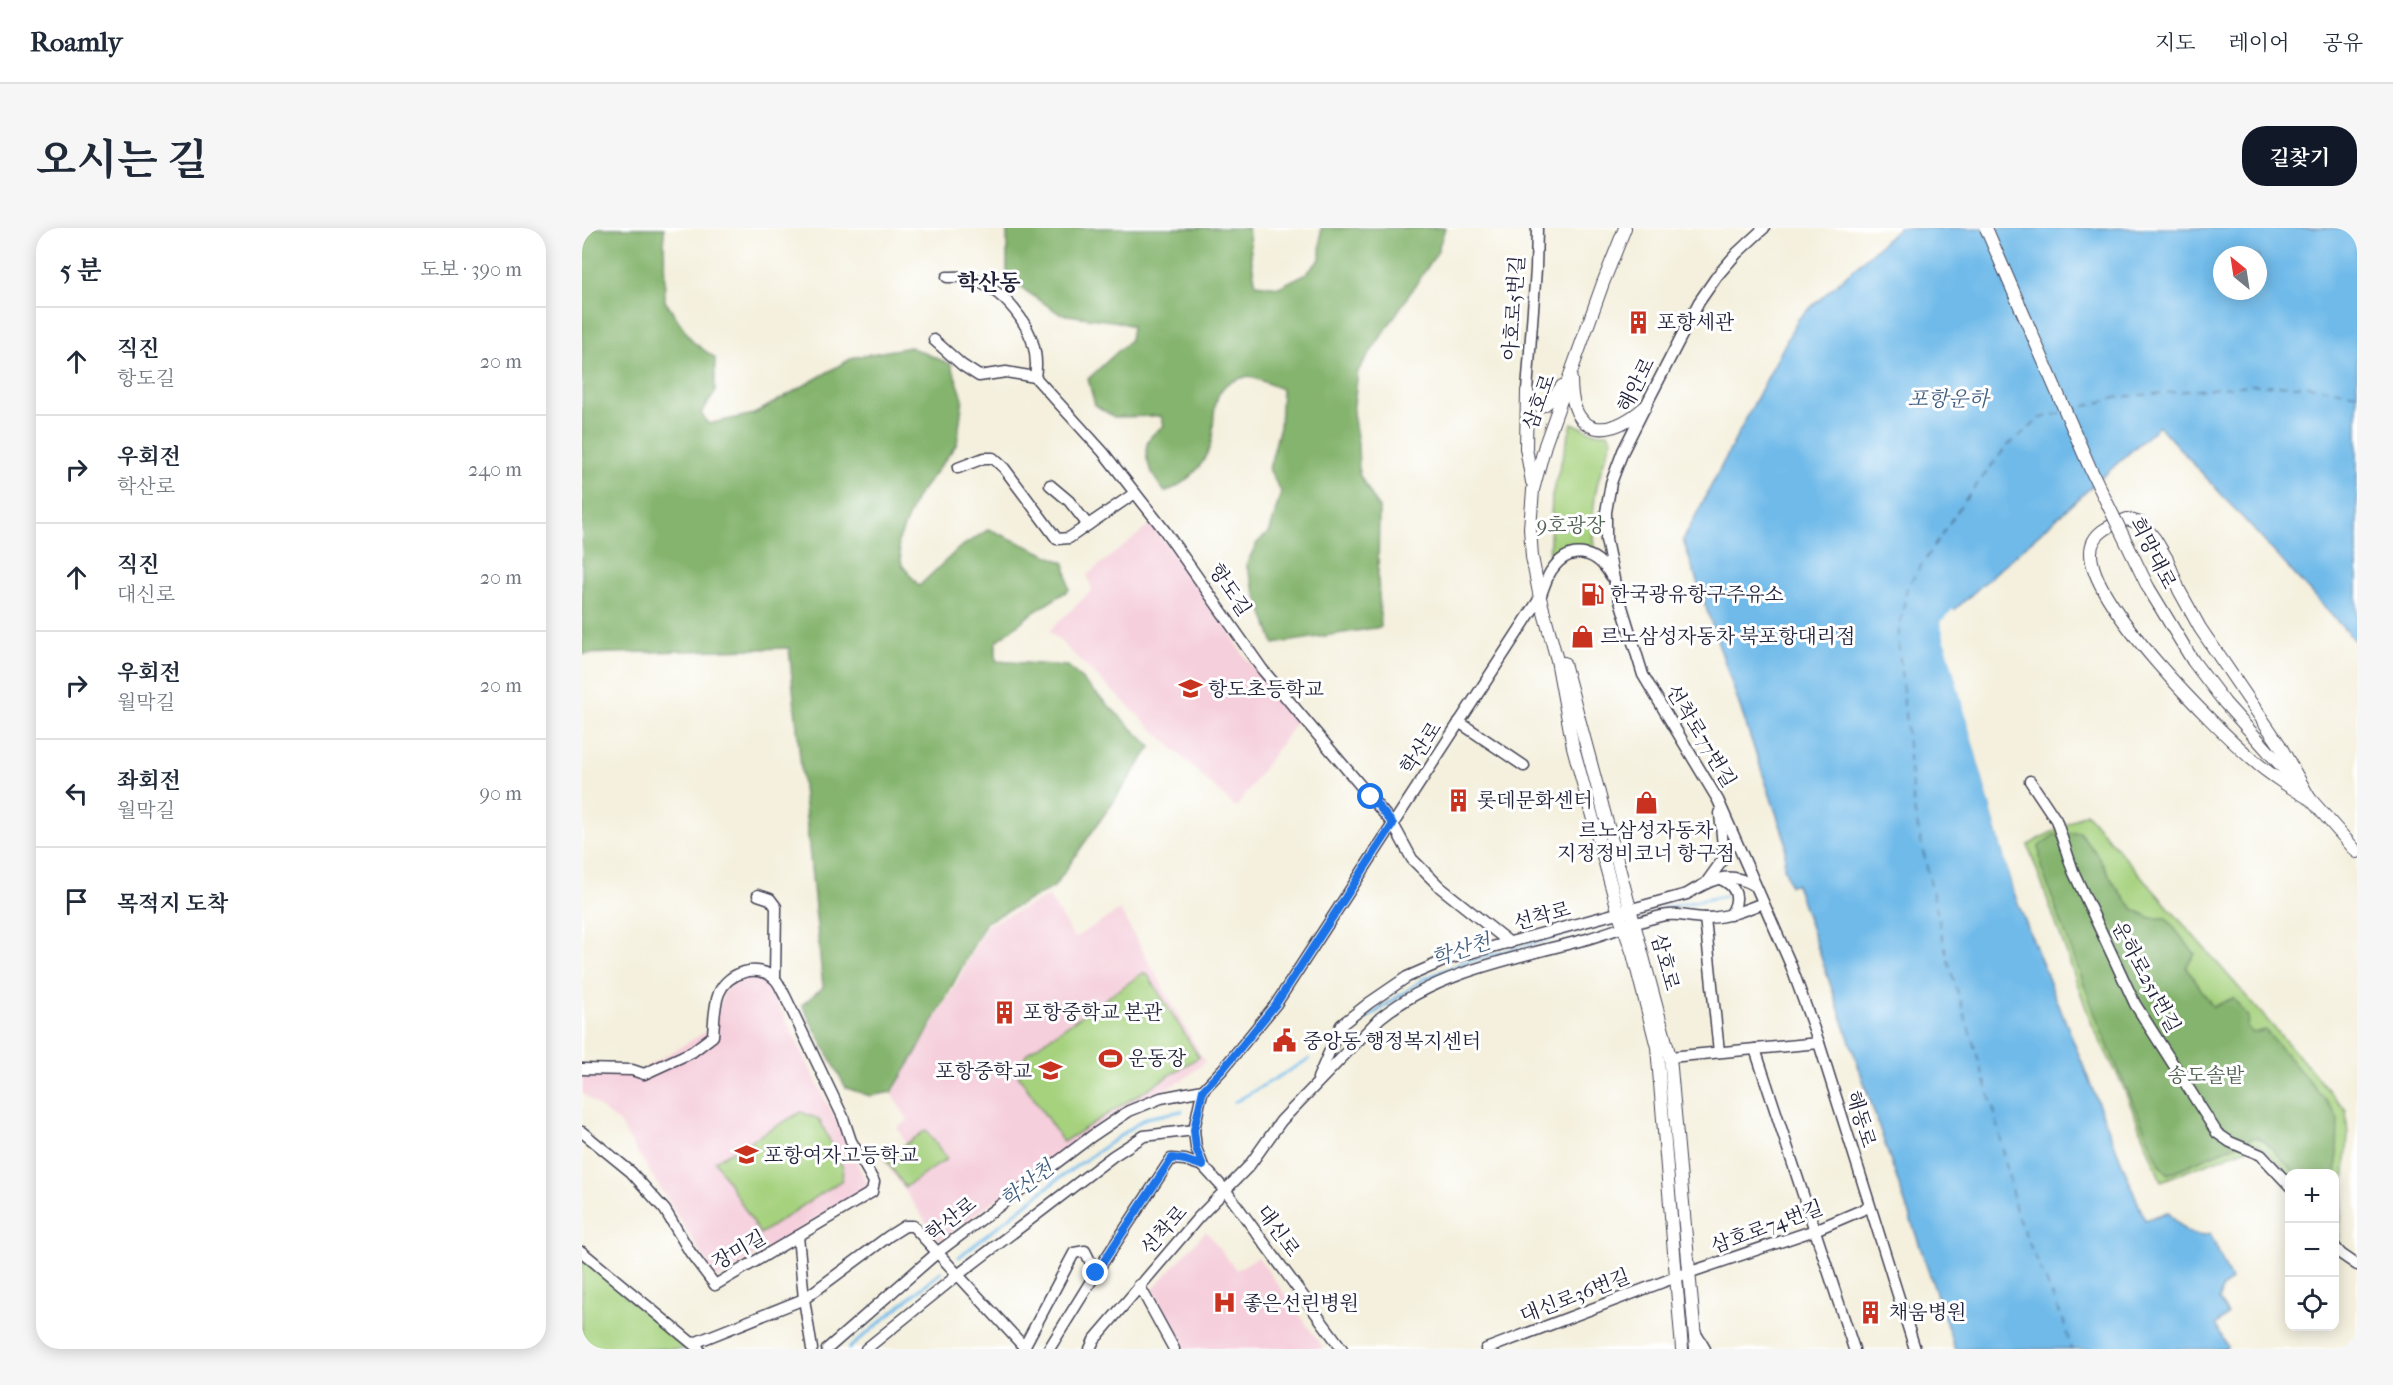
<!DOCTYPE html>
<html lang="ko">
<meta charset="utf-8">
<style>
body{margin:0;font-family:"IM FELL French Canon","Noto Serif KR",serif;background:#f6f6f7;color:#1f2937}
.controls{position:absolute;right:18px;bottom:18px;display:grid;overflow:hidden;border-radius:12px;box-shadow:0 3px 15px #0003}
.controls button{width:54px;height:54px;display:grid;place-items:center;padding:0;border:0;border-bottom:2px solid #e0e1e3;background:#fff;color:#1f2937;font:30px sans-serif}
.compass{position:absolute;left:1631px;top:18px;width:54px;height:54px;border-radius:50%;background:#fff;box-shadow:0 3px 15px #0003;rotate:330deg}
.stop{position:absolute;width:18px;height:18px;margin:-14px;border:4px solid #1a73e8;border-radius:50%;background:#fff}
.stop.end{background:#1a73e8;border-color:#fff;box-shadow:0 2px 6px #0008}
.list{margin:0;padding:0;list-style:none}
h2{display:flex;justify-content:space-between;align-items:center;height:78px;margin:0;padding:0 24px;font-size:26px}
h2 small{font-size:20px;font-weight:400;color:#747a83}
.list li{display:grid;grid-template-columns:39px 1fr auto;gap:18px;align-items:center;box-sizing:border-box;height:108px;padding:0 24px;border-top:2px solid #e0e1e3}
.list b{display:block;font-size:22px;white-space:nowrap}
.list p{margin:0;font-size:20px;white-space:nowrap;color:#747a83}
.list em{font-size:20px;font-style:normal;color:#747a83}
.icon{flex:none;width:33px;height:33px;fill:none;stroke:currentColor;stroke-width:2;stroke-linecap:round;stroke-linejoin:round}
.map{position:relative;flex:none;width:1775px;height:1121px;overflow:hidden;border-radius:24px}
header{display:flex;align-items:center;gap:36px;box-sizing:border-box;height:84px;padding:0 30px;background:#fff;border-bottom:2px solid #e0e1e3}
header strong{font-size:28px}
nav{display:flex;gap:33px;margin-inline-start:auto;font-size:21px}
.intro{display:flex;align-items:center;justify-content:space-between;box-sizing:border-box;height:144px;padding:0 36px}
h1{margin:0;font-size:42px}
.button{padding:15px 27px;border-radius:24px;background:#111827;color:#fff;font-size:21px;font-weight:700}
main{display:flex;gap:36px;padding:0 36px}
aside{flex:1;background:#fff;border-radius:24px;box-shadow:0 3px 15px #0003}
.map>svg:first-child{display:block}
</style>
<header>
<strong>Roamly</strong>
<nav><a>지도</a><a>레이어</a><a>공유</a></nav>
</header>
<div class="intro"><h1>오시는 길</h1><a class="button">길찾기</a></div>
<main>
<aside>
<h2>5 분<small>도보 · 390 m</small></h2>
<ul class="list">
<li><svg class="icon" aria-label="ahead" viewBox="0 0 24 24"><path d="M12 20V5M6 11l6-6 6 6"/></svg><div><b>직진</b><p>항도길</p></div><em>20 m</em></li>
<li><svg class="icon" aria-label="right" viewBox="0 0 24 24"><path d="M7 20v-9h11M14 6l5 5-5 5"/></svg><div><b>우회전</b><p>학산로</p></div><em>240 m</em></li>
<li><svg class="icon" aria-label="ahead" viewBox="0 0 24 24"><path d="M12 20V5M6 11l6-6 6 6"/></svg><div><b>직진</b><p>대신로</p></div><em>20 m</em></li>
<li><svg class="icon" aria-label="right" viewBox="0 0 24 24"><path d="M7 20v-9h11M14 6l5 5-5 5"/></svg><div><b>우회전</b><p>월막길</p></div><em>20 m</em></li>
<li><svg class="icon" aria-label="left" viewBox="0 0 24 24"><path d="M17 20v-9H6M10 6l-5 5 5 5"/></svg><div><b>좌회전</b><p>월막길</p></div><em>90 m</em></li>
<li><svg class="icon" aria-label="arrive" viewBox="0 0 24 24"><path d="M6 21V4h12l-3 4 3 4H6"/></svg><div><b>목적지 도착</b></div></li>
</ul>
</aside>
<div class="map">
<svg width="1775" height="1121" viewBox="0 0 1775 1121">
<rect width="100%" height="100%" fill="#fff"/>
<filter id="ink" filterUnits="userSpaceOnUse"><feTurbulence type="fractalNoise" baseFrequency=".0167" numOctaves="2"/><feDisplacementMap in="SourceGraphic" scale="12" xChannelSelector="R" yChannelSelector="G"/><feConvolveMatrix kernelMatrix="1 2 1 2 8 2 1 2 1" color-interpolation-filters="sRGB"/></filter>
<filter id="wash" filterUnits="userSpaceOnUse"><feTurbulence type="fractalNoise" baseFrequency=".008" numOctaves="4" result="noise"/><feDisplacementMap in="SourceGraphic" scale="24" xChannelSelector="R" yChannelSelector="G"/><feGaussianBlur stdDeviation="1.35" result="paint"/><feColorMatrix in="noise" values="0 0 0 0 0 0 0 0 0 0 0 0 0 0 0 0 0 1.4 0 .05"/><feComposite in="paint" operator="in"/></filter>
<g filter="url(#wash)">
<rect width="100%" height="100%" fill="#f4f0dd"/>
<g fill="#f5cfdb">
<polygon points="569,296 634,380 662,428 715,493 654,580 467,403 510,362 505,347"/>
<polygon points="467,668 492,710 538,682 623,834 601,852 526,890 357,1013 301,931 324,915 315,900 326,892 310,867 370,764 405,697"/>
<polygon points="169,743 184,752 287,959 135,1051 37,895 0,865 0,845 56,844 132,799 141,763"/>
<polygon points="624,1003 654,1042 676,1029 742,1121 601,1121 571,1061"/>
</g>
<g fill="#a6d27e" stroke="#647a5c" stroke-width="1.5">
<path d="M990,195L1013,205H1026L1030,212C1014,251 1008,279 1012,322C993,319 982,323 967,336L970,267Z"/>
<polygon points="1504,585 1764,882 1766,907 1757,1017 1753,1011 1752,946 1708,946 1707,949 1700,938 1676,916 1579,953 1540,856 1510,797 1446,617"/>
<polygon points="561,745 566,747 617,829 481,914 436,847 444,826"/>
<polygon points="219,884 237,891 261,940 260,952 178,1006 133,933"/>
<polygon points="344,902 365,931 323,959 303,931"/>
<polygon points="0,1030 104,1121 5,1121 0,1117"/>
</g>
<g fill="#84b46d" stroke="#536b54" stroke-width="1.5">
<polygon points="0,0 82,0 83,73 111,114 133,130 133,165 119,185 126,196 172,186 272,129 328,119 369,136 381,170 375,216 334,270 316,314 320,337 337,358 377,320 407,301 483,335 487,362 449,386 414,414 414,433 486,438 569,519 472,659 404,694 337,820 310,864 288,868 264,860 220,777 241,759 207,420 0,426"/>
<path d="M425,0H666C669,19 669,37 674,56L697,59L725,45L738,31L739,0H863L855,25L776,143L771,185L776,215L777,246L797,280L796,351L799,399L692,416L664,337L675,315L688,303L699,264L687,241L698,198L700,161L667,148C660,150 650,152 645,156C629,169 633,192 630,210C626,235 606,255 583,264C572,251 557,227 568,210C571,205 578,201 582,197L579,188L532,189L513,177L506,151L548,112L550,98L537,94L478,86L425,50Z"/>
<polygon points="1497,604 1514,625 1534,659 1551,681 1569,690 1584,690 1613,726 1604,739 1631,779 1651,770 1666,789 1665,799 1671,805 1683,802 1751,881 1756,891 1753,1003 1752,946 1713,945 1681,912 1673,909 1586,946 1579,939 1518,800 1459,639 1457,618 1472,607"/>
</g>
<path fill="#70bae9" stroke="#496e92" stroke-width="1.5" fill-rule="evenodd" d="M1317,0H1775V415L1577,198L1359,394L1432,665L1563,992L1586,984C1598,998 1608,1013 1628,1005L1649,1052L1640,1060L1637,1072L1646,1086L1634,1097L1645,1118L1644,1121H1373L1214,656L1208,657L1202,639L1204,614L1101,312L1216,91ZM1640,27H1676V63H1640Z"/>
<polygon fill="#f4f0dd" points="1371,381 1373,383 1362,395 1435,664 1432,665 1358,394"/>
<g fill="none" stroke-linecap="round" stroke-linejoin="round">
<g stroke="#70bae9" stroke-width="3">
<polyline points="1081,680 1143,668"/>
<polyline points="762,806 842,751 880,735 1018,697"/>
<polyline points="653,874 727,831"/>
<polyline points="377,1029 476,951 564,890 600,883"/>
<polyline points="266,1121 359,1044"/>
</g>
<g stroke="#415f81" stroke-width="1.5" stroke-dasharray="8 6" stroke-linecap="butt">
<polyline points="1774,0 1775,9"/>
<polyline points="1489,182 1537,169 1670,157 1727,158 1775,166"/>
<polyline points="1479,185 1459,190 1424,219 1380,276 1325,359 1316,410 1332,582 1366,733 1414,889 1435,988 1482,1094 1489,1121"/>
</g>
</g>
</g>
<g filter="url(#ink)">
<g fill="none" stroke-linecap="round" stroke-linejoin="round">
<defs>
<g id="minor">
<polyline points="1182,0 1155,25 1135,48 1117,74 1063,179 1041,223 1029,255 1024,284 1024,312 1033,356 1061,447 1136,572 1208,735 1237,815 1333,1121"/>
<path d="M365,49C372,49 382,48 388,50C428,65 460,107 453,149"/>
<polyline points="352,112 380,137 397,148 424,144 453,149 521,224 583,303 680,441 811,596 830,631 859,660 928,715"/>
<polyline points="945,163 954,41 955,0"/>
<polyline points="376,240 402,230 411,230 422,240 475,311 487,310 553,265"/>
<polyline points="468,257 487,273 506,297"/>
<polyline points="877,494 942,538"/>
<polyline points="1448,553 1474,592 1491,643 1553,776 1635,905 1648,914 1679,927 1708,958"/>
<path d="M1138,651C1155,658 1159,671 1148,687"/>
<polyline points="1124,655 1142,630 1138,585"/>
<polyline points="176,667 188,671 194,679 193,751"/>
<polyline points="1123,690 1137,824"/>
<polyline points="1173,821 1272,1121"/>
<polyline points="1088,829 1237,815"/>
<path d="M0,841L50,842L62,846L110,824L131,808C132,794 132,777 137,765C146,744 176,735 193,751C197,755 200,763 203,768L261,889L269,913L292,954L290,964L216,1008"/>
<path d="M736,850L759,797L787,775L825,749L866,731L1105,666C1130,651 1146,642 1173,658"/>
<polyline points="0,904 49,944 83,982 108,1024 133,1057 216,1008 222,1071 230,1121"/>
<polyline points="1752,1018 1759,1026 1775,1037"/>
<polyline points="0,1024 117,1121"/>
<polyline points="557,1057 592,1121"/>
<polyline points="1113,1104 1123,1121"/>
<polyline points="112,1115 222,1071 307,1008 323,998 331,998 444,1121"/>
<polyline points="245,1121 356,1024 510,908 547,883 579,870 621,862"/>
<polyline points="284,1121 377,1046 531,928 562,908 612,902"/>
<polyline points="441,1121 492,1025 503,1023 514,1045"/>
<polyline points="467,1121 514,1045 589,931 603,932 621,938"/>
<path d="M508,1121L512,1112L616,990L667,938L699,893L798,790C856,743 934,730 1005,711C1029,704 1054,694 1079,688C1095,684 1108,690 1124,690C1143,690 1163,682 1181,675"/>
<path d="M760,1121L644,963L621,938L614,920L612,902L618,873L621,862L641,841L694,776L958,370C961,361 964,351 969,343C987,316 1014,322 1029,348"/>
<polyline points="904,1121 1094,1049 1233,1002 1287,979"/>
</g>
<g id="major">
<polyline points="1043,0 1021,55 963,217 951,262 948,300 950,329 958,370 975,432 991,519 1037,686 1051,726 1075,819 1100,1121"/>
<path d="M989,151C989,208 1024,213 1063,179"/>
<polyline points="945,163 944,220 950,254"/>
<path d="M945,164C948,174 951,179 962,177L971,170L980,158"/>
<path d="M1545,291L1561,296L1573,311L1585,331L1597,362L1618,400L1697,516L1728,571C1708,559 1688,547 1671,532C1632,498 1510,377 1509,326C1508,305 1529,297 1545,291Z"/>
<polyline points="1566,359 1611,433 1643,475 1711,551"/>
<polyline points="982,435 1088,829 1114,1121"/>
<polyline points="1724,566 1775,624"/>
</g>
</defs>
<use href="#minor" stroke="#424153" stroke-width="13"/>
<use href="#major" stroke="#424153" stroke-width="14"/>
<use href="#minor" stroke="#fff" stroke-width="10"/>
<use href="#major" stroke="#fff" stroke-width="12"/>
<defs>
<polyline id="major-bridge" points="1404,0 1508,240 1566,359"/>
</defs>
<use href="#major-bridge" stroke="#424153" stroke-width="14" stroke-linecap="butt"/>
<use href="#major-bridge" stroke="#fff" stroke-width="12"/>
</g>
</g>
<g fill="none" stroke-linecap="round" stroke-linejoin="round" filter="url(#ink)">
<polyline stroke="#1a73e8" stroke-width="8" points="514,1045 590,930 603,932 621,938 614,920 612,902 621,862 641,841 694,776 811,596 789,569"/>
</g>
<defs>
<symbol id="building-bare" viewBox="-9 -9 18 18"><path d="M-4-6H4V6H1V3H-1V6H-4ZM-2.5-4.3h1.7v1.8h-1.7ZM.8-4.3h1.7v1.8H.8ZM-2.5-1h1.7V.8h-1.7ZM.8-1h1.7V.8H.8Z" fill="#c8321e" stroke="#fff" stroke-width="2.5" paint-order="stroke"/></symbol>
<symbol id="fuel-bare" viewBox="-9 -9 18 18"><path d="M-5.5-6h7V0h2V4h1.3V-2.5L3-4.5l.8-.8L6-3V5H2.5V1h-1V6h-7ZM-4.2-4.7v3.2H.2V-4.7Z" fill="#c8321e" stroke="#fff" stroke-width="2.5" paint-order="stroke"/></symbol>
<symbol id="shop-bare" viewBox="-9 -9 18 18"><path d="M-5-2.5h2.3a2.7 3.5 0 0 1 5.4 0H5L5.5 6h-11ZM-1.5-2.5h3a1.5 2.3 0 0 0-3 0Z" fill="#c8321e" stroke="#fff" stroke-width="2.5" paint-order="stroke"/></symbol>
<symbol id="school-bare" viewBox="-9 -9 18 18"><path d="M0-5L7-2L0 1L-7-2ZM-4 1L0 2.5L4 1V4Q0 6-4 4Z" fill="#c8321e" stroke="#fff" stroke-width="2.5" paint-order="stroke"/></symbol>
<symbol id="civic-bare" viewBox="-9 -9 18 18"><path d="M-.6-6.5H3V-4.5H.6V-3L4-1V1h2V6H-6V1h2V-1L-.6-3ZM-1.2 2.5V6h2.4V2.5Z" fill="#c8321e" stroke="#fff" stroke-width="2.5" paint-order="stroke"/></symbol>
<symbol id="stadium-bare" viewBox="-9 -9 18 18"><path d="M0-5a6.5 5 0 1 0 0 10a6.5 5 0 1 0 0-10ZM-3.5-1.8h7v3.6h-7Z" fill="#c8321e" stroke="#fff" stroke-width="2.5" paint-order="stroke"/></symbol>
<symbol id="hospital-bare" viewBox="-9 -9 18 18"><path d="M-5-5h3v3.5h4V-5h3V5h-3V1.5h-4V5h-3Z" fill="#c8321e" stroke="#fff" stroke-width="2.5" paint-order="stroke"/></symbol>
</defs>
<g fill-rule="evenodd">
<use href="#building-bare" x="1040" y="78" width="33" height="33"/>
<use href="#fuel-bare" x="994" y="350" width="33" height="33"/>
<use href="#shop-bare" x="984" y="392" width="33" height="33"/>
<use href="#school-bare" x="592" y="444" width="33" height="33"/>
<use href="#building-bare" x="860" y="556" width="33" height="33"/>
<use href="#shop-bare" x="1048" y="558" width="33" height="33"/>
<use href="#building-bare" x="406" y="768" width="33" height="33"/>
<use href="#civic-bare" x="686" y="796" width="33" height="33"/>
<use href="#stadium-bare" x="512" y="814" width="33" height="33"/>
<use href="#school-bare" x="452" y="826" width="33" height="33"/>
<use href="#school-bare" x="148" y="910" width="33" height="33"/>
<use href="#hospital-bare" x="626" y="1058" width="33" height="33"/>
<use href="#building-bare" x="1272" y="1068" width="33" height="33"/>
</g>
<g text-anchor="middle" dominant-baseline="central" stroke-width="6" stroke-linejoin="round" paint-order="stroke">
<g font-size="20" fill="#22223b" stroke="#fff">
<text transform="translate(932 80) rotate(-86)">아호로5번길</text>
<text transform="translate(1054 157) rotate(-63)">해안로</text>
<text transform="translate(957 174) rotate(-70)">삼호로</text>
<text transform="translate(1571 325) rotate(63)">희망대로</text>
<text transform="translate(648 362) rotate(56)">항도길</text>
<text transform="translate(1119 508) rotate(59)">선착로77번길</text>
<text transform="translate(839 520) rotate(-57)">학산로</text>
<text transform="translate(960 688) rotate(-15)">선착로</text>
<text transform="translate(1083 734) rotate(75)">삼호로</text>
<text transform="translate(1564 749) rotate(62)">운하로251번길</text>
<text transform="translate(1279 891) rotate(73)">해동로</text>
<text transform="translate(369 991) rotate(-38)">학산로</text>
<text transform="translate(1185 999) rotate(-20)">삼호로74번길</text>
<text transform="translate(582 1002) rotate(-48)">선착로</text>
<text transform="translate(696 1003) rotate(54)">대신로</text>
<text transform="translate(157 1022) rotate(-30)">장미길</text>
<text transform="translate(993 1068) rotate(-21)">대신로36번길</text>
</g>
<g font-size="20" fill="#22223b" stroke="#fff" text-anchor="start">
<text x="1075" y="94">포항세관</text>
<text x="1028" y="366">한국광유항구주유소</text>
<text x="1018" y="408">르노삼성자동차 북포항대리점</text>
<text x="626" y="461">항도초등학교</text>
<text x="895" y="572">롯데문화센터</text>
<text x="1064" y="602" text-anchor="middle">르노삼성자동차<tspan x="1064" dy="23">지정정비코너 항구점</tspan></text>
<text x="441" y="784">포항중학교 본관</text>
<text x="721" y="813">중앙동 행정복지센터</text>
<text x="546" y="830">운동장</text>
<text x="450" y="843" text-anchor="end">포항중학교</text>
<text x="182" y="927">포항여자고등학교</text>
<text x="661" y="1075">좋은선린병원</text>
<text x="1307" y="1084">채움병원</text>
</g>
<g font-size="20" fill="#506052" stroke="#fff">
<text x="989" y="297">9호광장</text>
<text x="1624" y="847">송도솔밭</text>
</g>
<g font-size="21" font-style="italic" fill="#415f81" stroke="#fff">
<text x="1366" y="171">포항운하</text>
<text transform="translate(879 722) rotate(-18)">학산천</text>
<text transform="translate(445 956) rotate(-38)">학산천</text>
</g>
<g font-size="22" font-weight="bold" fill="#22223b" stroke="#fff">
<text x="407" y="55">학산동</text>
</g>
</g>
</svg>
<div class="controls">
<button>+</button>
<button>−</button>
<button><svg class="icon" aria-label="locate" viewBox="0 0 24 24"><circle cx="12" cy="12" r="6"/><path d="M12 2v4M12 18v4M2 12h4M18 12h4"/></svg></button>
</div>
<svg class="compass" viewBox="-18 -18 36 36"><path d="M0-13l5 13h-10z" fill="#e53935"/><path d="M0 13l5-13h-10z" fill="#747a83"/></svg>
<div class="stop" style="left:789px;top:569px"></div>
<div class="stop end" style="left:514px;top:1045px"></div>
</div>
</main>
